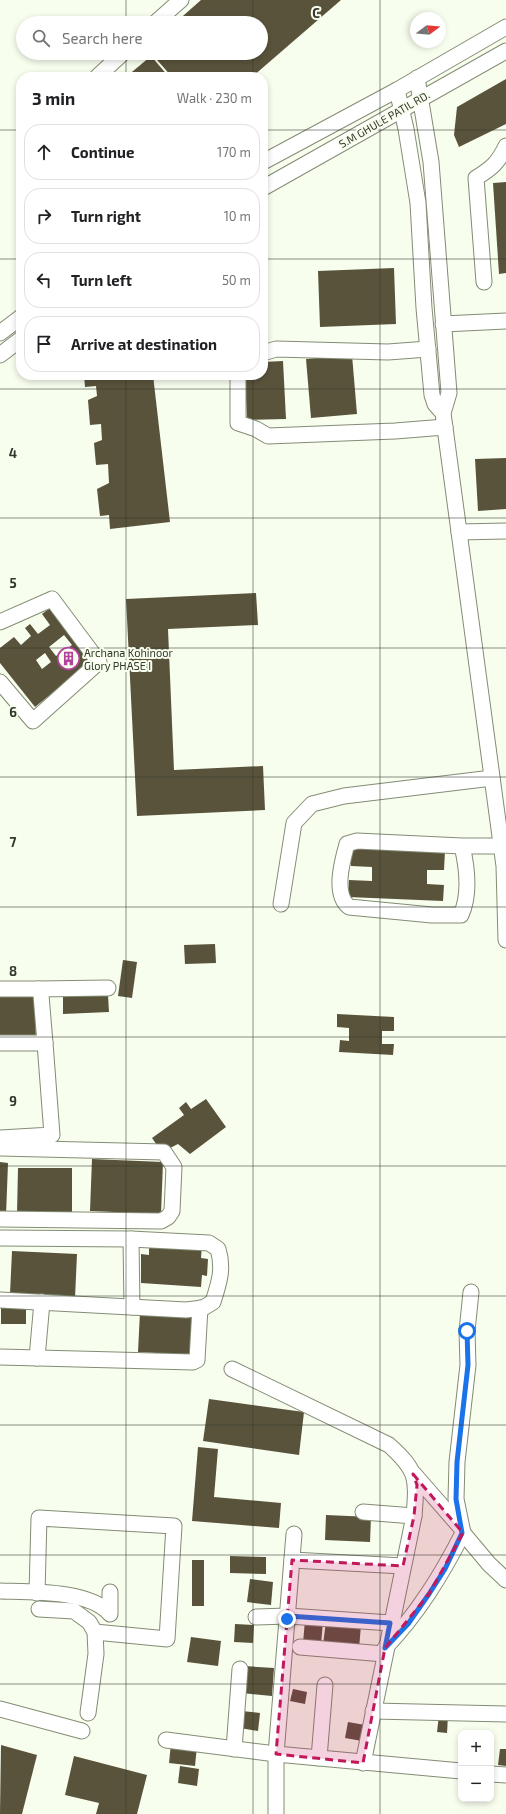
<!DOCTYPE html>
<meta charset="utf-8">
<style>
body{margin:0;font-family:"Exo 2",sans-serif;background:#f6f6f6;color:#202124}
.controls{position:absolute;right:12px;bottom:12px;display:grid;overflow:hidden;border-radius:8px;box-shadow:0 2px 6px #0003}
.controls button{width:36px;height:36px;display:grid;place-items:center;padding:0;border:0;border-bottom:1px solid #e0e0e0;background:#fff;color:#202124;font:20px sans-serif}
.compass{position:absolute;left:410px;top:12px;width:36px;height:36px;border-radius:50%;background:#fff;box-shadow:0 2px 6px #0003;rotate:74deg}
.stop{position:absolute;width:12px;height:12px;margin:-9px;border:3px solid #1a73e8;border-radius:50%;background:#fff}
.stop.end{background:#1a73e8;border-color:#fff;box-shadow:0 1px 4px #0008}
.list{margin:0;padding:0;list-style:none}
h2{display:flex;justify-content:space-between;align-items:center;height:52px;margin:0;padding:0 16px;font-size:17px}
h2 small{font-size:13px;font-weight:400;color:#757577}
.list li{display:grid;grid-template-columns:26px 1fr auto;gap:12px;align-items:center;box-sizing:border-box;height:56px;margin:0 8px 8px;padding:0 8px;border:1px solid #e0e0e0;border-radius:16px}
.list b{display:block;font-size:15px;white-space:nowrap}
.list em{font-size:13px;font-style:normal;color:#757577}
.icon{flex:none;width:22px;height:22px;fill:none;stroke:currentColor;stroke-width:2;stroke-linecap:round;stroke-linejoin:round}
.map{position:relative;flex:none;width:506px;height:1814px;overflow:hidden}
.search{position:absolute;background:#fff;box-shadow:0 2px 6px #0003;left:16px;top:16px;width:252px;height:44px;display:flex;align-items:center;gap:10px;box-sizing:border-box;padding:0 14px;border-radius:22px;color:#757577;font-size:15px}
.panel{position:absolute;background:#fff;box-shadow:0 2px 6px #0003;left:16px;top:72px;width:252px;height:308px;border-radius:16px}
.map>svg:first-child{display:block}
</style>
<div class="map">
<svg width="506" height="1814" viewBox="0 0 506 1814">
<rect width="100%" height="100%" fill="#f8feee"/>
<g fill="#5a533c" fill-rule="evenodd">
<polygon points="201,0 341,0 252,77 172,77 151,53 261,53 261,23 175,23"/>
<polygon points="151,56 169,77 126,77"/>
<polygon points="506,79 506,124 459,147 454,135 457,107"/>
<polygon points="506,182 506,273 499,274 493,183"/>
<polygon points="394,268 396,324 320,327 318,271"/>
<polygon points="352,355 357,414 311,418 306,359"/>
<polygon points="283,361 286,419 247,420 245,375 263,375 263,362"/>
<polygon points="84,375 153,375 170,522 110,529 109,515 100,516 97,489 109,483 108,464 96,465 94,443 102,440 101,424 90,425 88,400 97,396 96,386 85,387"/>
<polygon points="506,458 506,509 478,511 475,459"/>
<polygon points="256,593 258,625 168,629 174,770 263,766 265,810 137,816 126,599"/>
<path d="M50,608L92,661L35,707L0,663V648L14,637L21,645L31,636L25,628L30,624L38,634L50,625L42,614ZM64,635L72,645L56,656L49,647ZM45,653L51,662L42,669L36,660Z"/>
<polygon points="351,847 445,851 444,870 427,870 427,884 444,885 443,901 348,897 349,880 372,881 372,867 351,866"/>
<polygon points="215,944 216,963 185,964 184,945"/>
<polygon points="123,960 137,962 132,998 118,996"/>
<polygon points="34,990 36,1036 0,1037 0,991"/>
<polygon points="108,995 109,1012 63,1014 63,997"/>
<polygon points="337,1014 394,1017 394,1031 382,1031 382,1044 394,1044 393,1055 339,1052 340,1040 349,1041 349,1028 337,1027"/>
<polygon points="206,1099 226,1127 190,1154 178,1144 170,1148 167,1145 159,1148 152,1138 184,1115 179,1108 186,1102 191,1109"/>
<polygon points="92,1159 163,1162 161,1214 90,1211"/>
<polygon points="0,1162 8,1163 6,1216 0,1215"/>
<polygon points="18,1168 72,1168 72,1214 17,1214"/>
<polygon points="149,1243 202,1245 201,1258 208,1259 207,1276 202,1275 201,1287 141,1283 141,1254 149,1255"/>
<polygon points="12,1251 77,1254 75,1298 10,1294"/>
<polygon points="1,1304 26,1305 26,1324 1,1324"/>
<polygon points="140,1312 195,1316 193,1355 138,1352"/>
<polygon points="209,1399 304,1412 299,1455 203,1441"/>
<polygon points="198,1447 218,1449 214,1497 281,1503 279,1528 192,1521"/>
<polygon points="326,1515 371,1517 370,1542 325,1540"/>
<polygon points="230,1556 266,1557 266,1574 230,1573"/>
<rect x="192" y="1560" width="12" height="46"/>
<polygon points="250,1579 273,1582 271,1605 247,1602"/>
<polygon points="305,1620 323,1621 321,1645 303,1643"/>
<polygon points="326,1621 361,1625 359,1649 323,1645"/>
<polygon points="235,1624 254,1625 253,1643 234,1642"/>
<polygon points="191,1637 221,1641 218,1666 187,1662"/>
<polygon points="244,1666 274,1668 272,1696 242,1693"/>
<polygon points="293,1689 307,1692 305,1704 290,1701"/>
<polygon points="242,1711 260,1713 258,1731 240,1728"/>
<polygon points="439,1715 448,1716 447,1733 437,1732"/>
<polygon points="348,1722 365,1725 362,1741 345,1738"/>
<polygon points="171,1743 197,1746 195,1766 169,1763"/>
<polygon points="1,1745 37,1755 22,1814 0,1814"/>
<polygon points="500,1749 506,1749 506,1766 498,1765"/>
<polygon points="74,1756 147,1775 137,1814 96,1814 99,1803 65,1795"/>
<polygon points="180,1766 199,1769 197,1786 178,1783"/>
</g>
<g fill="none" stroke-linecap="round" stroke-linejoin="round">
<defs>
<g id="minor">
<polyline points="155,23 181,0"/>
<polyline points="97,77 123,53"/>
<polyline points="417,78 431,162 449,393 443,413 504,866 506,940"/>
<polyline points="397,90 406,129 418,203 424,308 432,395 435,404 443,413"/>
<polyline points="263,162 397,90 506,27"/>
<polyline points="263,188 506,51"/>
<path d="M484,282L476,178C492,168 498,163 506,146"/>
<polyline points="443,324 506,321"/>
<polyline points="0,333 21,317"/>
<polyline points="263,353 276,349 388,352 428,349"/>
<polyline points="0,355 21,339"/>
<polyline points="238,375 238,423 256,429 268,436 395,431 445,427"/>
<polyline points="459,532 506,531"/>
<polyline points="0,622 52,599 99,662 33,721 0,682"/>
<path d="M462,846C467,867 470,895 461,915H432L349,907C333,894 342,862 347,844L357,841L462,846H501"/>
<polyline points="281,904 294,823 312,804 344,796 492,778"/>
<polyline points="0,989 38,989 41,995 45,1043 0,1043"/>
<polyline points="38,989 108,988"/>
<polyline points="0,1138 52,1135 45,1043"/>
<polyline points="0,1148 164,1152 174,1167 172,1211 168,1217 161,1221 0,1219"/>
<path d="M0,1238L131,1239L209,1243L218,1249C224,1269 219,1283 213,1302L203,1308L186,1310L0,1300"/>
<polyline points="131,1239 132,1307"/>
<polyline points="471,1292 467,1331 468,1365 457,1462 456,1499 463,1533 489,1564 506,1580"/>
<polyline points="0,1357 193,1362 197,1360 200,1308"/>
<polyline points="37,1358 42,1302"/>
<path d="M232,1369L389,1445C418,1471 417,1479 414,1516L363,1763"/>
<polyline points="414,1474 462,1529"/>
<polyline points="363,1512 414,1516"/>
<polyline points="292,1560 403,1566"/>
<path d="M0,1591C30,1592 90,1590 110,1614V1592"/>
<polyline points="37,1593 39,1518 174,1526 167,1639 95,1632"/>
<polyline points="39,1609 74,1611 89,1622 95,1632 96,1654 88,1713"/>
<polyline points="256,1617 288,1616 391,1623"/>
<polyline points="300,1647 384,1654"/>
<path d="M385,1648C418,1613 441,1576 463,1533"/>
<polyline points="0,1709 82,1731"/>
<polyline points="373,1711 506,1714"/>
<polyline points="166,1740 276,1754 461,1771"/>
<polyline points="234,1749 240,1669"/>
<polyline points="319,1758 325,1685"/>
<polyline points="491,1774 506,1775"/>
<polyline points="276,1814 276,1754 294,1534"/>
</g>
</defs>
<use href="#minor" stroke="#838c74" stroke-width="17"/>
<use href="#minor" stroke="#fff" stroke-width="15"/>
</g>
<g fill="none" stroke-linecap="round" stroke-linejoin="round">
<polyline stroke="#1a73e8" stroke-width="5" points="287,1619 288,1616 390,1623 385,1648 408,1624 429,1594 445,1569 462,1533 456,1499 457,1462 468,1365 467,1331"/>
</g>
<path fill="#c2185b" fill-opacity="0.2" stroke="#c2185b" stroke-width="3" stroke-dasharray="8 5" stroke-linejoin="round" d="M413,1474L463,1533L429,1594L385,1648L363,1763L276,1754L292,1560L403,1566L414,1516L417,1485Z"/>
<path fill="none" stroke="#32362c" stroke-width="1" stroke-opacity="0.55" d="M126,0V23M253,0V23M380,0V1814M126,53V77M253,53V77M0,130H21M263,130H506M0,259H21M263,259H506M126,375V1814M253,375V1814M0,389H506M0,518H506M0,648H506M0,777H506M0,907H506M0,1037H506M0,1166H506M0,1296H506M0,1425H506M0,1555H506M0,1684H506"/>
<defs>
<symbol id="building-ring" viewBox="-11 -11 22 22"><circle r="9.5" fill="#f8feee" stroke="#b2429d" stroke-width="1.5"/><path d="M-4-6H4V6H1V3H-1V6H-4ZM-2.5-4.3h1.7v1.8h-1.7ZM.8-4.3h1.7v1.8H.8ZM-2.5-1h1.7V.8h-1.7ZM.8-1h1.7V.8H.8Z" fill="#b2429d"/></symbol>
</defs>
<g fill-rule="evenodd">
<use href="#building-ring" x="56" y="646" width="25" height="25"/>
</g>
<g text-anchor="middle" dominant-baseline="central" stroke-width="4" stroke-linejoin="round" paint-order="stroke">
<g font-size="11" fill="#32362c" stroke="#f8feee">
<text transform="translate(384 119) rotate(-30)">S.M GHULE PATIL RD.</text>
</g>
<g font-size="11" fill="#32362c" stroke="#f8feee" text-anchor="start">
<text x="84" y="652">Archana Kohinoor<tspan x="84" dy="13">Glory PHASE I</tspan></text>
</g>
</g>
<g font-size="13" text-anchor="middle" font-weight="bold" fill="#32362c" stroke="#f8feee" stroke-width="4" stroke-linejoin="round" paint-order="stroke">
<text x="316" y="18">C</text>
<text x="13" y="458">4</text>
<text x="13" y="588">5</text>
<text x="13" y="717">6</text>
<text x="13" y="847">7</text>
<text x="13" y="976">8</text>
<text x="13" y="1106">9</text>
</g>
</svg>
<div class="controls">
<button>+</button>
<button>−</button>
</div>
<svg class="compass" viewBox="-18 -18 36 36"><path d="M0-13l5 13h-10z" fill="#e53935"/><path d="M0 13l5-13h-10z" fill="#757577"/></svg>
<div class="stop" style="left:467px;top:1331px"></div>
<div class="stop end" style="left:287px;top:1619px"></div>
<div class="search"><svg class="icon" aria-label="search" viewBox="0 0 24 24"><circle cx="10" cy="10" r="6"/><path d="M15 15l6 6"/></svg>Search here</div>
<section class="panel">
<h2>3 min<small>Walk · 230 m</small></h2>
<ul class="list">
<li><svg class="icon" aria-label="ahead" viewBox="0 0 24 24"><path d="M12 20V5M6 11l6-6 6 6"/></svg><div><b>Continue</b></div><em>170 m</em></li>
<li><svg class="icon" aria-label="right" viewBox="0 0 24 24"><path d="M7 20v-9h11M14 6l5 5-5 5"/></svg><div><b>Turn right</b></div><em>10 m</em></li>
<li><svg class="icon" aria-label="left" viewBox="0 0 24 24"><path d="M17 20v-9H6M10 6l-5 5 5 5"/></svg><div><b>Turn left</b></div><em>50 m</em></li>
<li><svg class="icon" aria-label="arrive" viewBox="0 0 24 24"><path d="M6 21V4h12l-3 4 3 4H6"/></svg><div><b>Arrive at destination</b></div></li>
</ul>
</section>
</div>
